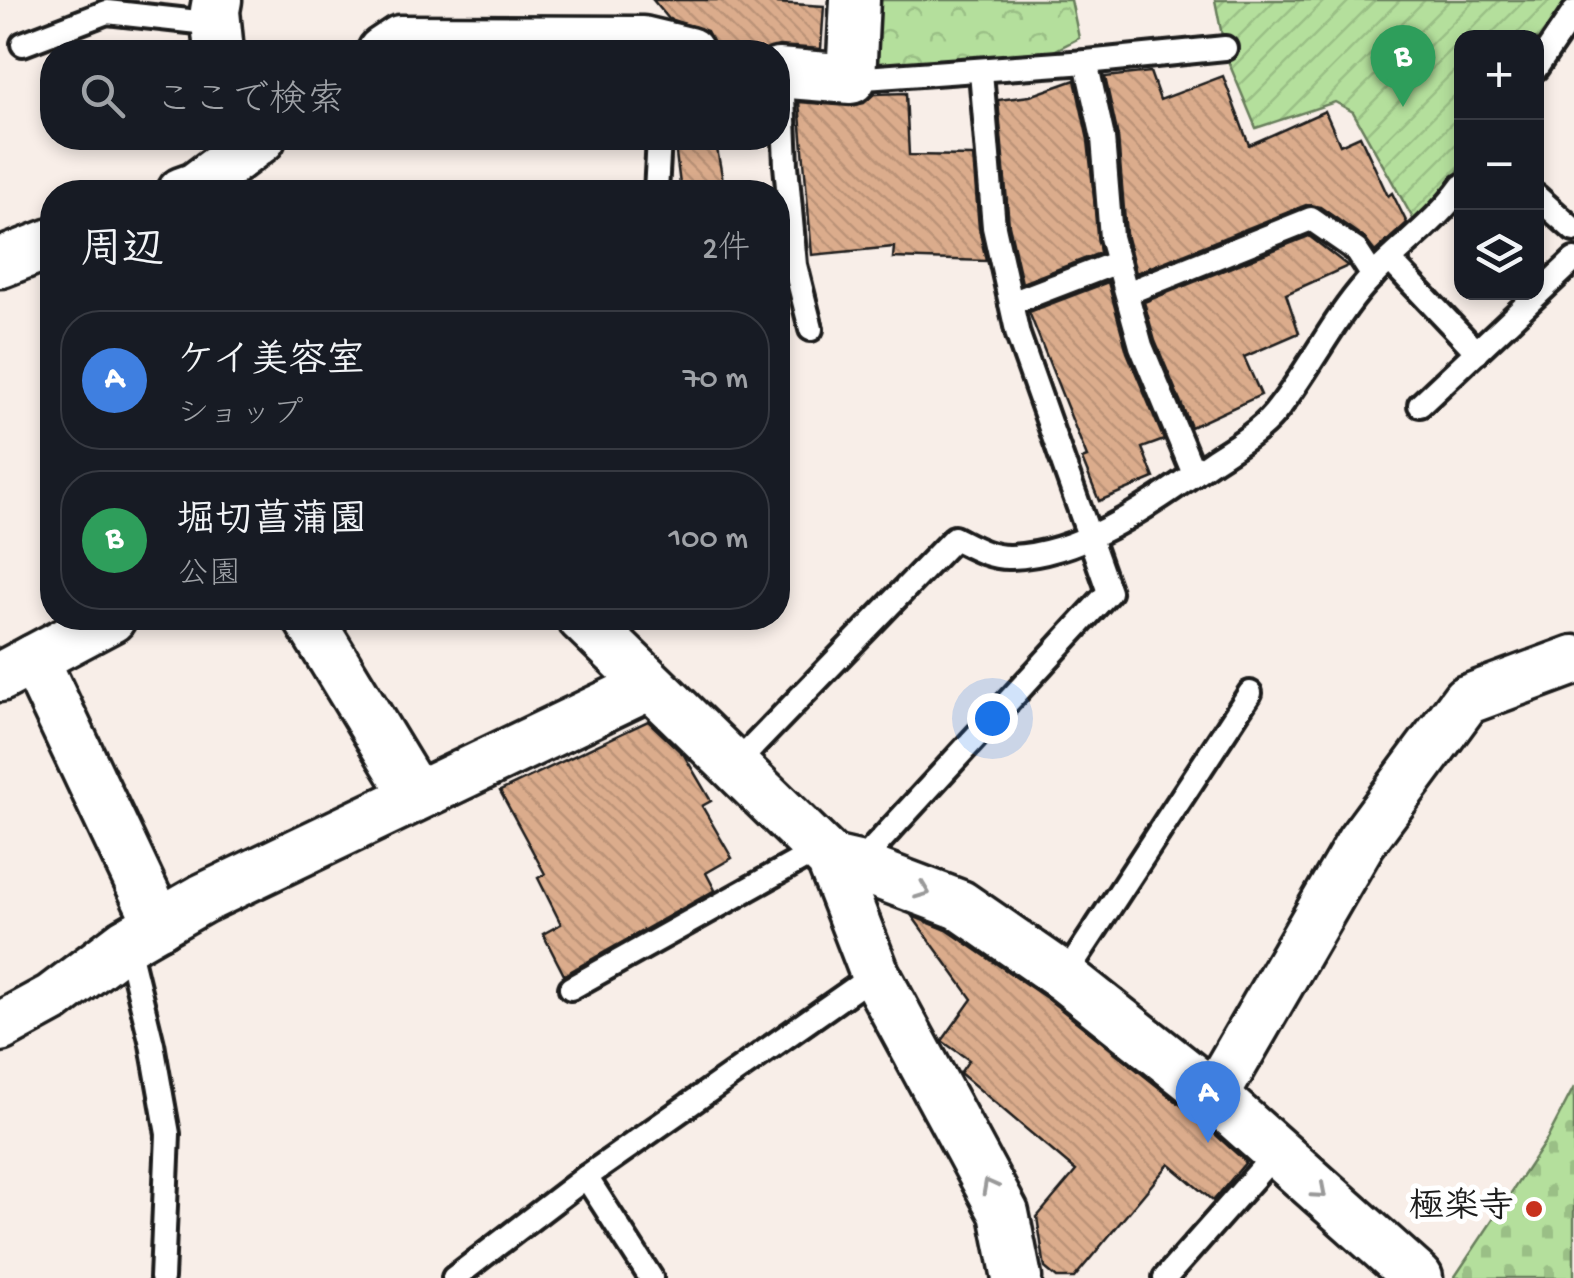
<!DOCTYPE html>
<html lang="ja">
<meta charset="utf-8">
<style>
body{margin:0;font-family:"Gochi Hand","Klee One",sans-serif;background:#20242c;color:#f1f3f6}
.controls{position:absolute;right:30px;top:30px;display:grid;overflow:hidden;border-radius:20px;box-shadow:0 5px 15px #0003}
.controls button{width:90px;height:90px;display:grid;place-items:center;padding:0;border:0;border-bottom:2px solid #363941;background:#171b24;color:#f1f3f6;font:50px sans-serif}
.you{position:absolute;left:992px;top:718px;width:35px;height:35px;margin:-25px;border:8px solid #fff;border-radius:50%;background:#1a73e8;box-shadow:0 0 0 15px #1a73e833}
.badge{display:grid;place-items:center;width:65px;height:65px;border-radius:50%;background:#1a73e8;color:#fff;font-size:32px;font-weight:700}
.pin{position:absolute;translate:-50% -82px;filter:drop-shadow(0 2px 5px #0008)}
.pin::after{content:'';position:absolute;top:52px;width:35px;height:30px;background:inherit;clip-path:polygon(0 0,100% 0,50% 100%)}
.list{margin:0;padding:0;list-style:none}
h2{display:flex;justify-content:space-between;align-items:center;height:130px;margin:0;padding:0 40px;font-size:42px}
h2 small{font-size:32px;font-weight:400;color:#9ea1a6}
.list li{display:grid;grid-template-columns:65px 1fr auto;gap:30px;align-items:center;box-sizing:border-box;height:140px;margin:0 20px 20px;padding:0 20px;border:2px solid #363941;border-radius:40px}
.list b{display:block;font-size:38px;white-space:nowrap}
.list p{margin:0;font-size:32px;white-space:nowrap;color:#9ea1a6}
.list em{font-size:32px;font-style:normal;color:#9ea1a6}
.icon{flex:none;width:55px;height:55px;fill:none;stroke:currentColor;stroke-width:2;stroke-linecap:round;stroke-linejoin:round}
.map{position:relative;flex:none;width:1574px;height:1278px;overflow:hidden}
.search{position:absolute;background:#171b24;box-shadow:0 5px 15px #0003;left:40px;top:40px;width:750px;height:110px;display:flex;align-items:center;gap:25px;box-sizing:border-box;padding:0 35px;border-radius:40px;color:#9ea1a6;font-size:38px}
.panel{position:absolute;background:#171b24;box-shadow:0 5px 15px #0003;left:40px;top:180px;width:750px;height:450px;border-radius:40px}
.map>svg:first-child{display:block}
</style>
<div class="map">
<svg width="1574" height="1278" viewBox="0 0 1574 1278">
<defs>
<pattern id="cemetery-stones" width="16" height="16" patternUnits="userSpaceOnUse" patternTransform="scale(2.5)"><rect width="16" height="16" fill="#b4df9c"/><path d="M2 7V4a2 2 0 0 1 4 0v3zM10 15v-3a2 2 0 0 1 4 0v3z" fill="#9abf86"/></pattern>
<pattern id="park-crowns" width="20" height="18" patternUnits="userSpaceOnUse" patternTransform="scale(2.5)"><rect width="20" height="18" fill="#b4df9c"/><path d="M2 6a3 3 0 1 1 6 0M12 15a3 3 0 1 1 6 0" fill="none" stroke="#9abf86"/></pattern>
<pattern id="garden-furrows" width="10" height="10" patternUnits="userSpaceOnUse" patternTransform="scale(2.5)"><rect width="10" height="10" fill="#b4df9c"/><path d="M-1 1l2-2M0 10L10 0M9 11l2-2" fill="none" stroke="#9abf86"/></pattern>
<pattern id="building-back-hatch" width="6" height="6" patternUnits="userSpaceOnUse" patternTransform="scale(2.5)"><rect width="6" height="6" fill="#dbac8c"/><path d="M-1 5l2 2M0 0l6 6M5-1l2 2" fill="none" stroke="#bb9378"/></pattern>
</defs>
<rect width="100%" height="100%" fill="#f8eee8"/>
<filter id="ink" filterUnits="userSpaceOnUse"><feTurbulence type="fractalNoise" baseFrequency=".01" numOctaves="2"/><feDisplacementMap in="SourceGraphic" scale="20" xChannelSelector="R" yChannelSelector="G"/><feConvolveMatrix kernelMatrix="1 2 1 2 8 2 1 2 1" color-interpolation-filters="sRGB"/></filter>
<g filter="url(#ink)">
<polygon fill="url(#cemetery-stones)" stroke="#687e5c" stroke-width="2.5" points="1574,1087 1574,1278 1454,1278 1547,1139"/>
<polygon fill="url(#park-crowns)" stroke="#687e5c" stroke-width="2.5" points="867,0 1071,0 1079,38 1044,56 883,69 866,50"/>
<polygon fill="url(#garden-furrows)" stroke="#687e5c" stroke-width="2.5" points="1215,0 1568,0 1537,48 1536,38 1462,38 1461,166 1441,199 1415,222 1353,112 1335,102 1256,128 1226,56"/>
<g fill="url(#building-back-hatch)" stroke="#1c1c1c" stroke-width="2.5">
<polygon points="653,0 777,0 777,3 824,6 821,49 779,46 761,52 716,49 707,31 669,19"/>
<polygon points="1150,72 1160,100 1223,76 1249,145 1325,111 1340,145 1360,136 1388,196 1392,193 1407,223 1375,252 1364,238 1320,207 1306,205 1136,273 1126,234 1118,137 1105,77"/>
<polygon points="1075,80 1088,140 1100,253 1022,283 1009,225 998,100 1030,96"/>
<polygon points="906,93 909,155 973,156 979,228 986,261 893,258 894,247 812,255 799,102 850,106 864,103 874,94"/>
<polygon points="674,138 715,138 725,192 681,192"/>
<polygon points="1309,236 1348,266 1286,294 1299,333 1244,357 1261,395 1191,427 1155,341 1144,302"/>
<polygon points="1108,282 1127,352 1164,440 1142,448 1154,478 1099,501 1082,459 1087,457 1029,312"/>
<polygon points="648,721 684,755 711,801 702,806 732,858 706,873 715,890 564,975 543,934 561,924 538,878 545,874 500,791"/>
<polygon points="912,916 947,930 1048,999 1196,1117 1246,1162 1213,1201 1169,1164 1074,1278 1057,1278 1045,1268 1037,1217 1076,1171 960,1073 969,1060 942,1041 972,999"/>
</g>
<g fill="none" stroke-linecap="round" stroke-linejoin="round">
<defs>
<g id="lane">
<polyline points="23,44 107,12 216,24"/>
<polyline points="1086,62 1225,48"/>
<polyline points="1536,68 1574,12"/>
<polyline points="782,74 786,165 795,265 811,329"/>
<polyline points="851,79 1086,62 1103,138 1111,237 1141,346 1194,474"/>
<polyline points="656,192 659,138"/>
<polyline points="1536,196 1574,230"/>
<polyline points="1390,260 1477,352"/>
<polyline points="1127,293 1311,219 1356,250 1373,276"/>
<polyline points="1011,303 1118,262"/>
<polyline points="1420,405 1574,260"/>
<path d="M735,765L954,538C972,547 990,558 1011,557C1085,554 1155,501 1214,460C1234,447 1259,432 1274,414C1308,373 1331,322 1366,283C1397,249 1435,224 1462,186"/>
<polyline points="857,866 1109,592 1018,335 994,227 981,72"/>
<polyline points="127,942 152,1044 168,1134 162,1278"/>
<polyline points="1064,977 1250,693"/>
<polyline points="571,988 820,849"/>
<polyline points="586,1177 651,1278"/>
<polyline points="454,1278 586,1177 875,974"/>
<polyline points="1165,1278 1276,1153"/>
</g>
<g id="street">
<polyline points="217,0 215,11 219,52"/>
<polyline points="382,52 400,40 643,41 689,52"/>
<polyline points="778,73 851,79 855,0"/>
<polyline points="182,192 196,187 261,138"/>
<polyline points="0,263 52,243"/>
<polyline points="308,618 416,796"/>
<polyline points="582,618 831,860 875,974 1004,1213 1017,1278"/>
<polyline points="34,659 159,924"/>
<polyline points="0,677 111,618"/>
<polyline points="831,860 857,866 960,905 1064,977 1214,1096 1418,1278"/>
<polyline points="0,1027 53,998 127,942 202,899 650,685"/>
<polyline points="1214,1096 1361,842 1466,700 1574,660"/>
</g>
</defs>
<use href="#lane" stroke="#1c1c1c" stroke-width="30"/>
<use href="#street" stroke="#1c1c1c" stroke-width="55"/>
<use href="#lane" stroke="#fff" stroke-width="22"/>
<use href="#street" stroke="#fff" stroke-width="48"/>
</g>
<defs><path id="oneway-chevron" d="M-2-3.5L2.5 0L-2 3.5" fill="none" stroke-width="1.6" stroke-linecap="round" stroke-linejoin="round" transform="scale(2.5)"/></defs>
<g stroke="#999">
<use href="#oneway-chevron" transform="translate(923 891) rotate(21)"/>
<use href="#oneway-chevron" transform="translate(989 1186) rotate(-118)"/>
<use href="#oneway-chevron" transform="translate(1320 1192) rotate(41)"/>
</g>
</g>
<circle fill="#c8321e" stroke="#fff" stroke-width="4" cx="1534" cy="1209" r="10"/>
<g text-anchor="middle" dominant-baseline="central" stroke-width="10" stroke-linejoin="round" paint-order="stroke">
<g font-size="35" font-weight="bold" fill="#1c1c1c" stroke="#fff" text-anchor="end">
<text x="1514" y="1209">極楽寺</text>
</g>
</g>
</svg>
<div class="controls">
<button>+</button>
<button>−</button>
<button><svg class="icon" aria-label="layers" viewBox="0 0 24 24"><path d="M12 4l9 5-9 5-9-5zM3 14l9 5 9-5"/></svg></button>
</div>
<div class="you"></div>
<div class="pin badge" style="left:1208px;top:1143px;background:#3f7fe0">A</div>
<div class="pin badge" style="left:1403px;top:107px;background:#2e9e5b">B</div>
<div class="search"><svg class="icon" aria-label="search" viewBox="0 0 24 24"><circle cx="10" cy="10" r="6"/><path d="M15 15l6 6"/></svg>ここで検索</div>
<section class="panel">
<h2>周辺<small>2件</small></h2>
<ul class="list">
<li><span class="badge" style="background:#3f7fe0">A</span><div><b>ケイ美容室</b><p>ショップ</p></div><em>70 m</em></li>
<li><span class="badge" style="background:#2e9e5b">B</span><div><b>堀切菖蒲園</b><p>公園</p></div><em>100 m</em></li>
</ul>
</section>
</div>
